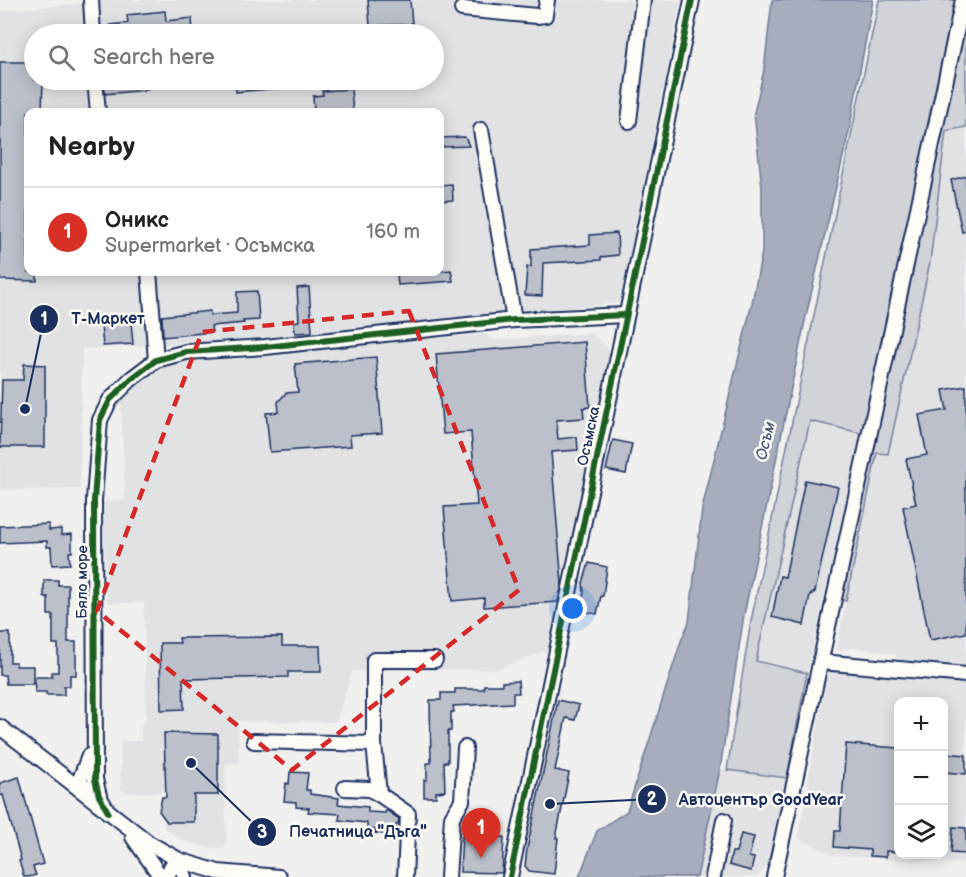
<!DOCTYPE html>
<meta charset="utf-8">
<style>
body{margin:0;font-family:"Balsamiq Sans",sans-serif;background:#f6f6f6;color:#222}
.controls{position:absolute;right:18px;bottom:18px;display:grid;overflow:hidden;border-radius:12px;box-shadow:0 3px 15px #0003}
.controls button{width:54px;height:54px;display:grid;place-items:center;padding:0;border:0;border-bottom:2px solid #e0e0e0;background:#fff;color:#222;font:30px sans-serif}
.you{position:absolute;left:573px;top:609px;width:21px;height:21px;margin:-15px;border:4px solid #fff;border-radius:50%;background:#1a73e8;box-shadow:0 0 0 9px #1a73e833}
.badge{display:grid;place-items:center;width:39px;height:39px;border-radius:50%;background:#d93025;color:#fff;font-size:20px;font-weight:700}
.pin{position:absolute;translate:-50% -50px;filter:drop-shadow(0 2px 3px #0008)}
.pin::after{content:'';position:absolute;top:32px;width:21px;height:18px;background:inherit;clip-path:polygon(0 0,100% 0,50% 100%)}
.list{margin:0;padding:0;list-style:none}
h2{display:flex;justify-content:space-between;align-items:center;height:78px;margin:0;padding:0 24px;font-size:26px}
h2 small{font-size:20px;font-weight:400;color:#767676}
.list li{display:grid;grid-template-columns:39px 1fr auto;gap:18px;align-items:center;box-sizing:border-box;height:90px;padding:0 24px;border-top:2px solid #e0e0e0}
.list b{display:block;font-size:22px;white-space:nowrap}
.list p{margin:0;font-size:20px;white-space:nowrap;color:#767676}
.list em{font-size:20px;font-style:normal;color:#767676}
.icon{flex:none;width:33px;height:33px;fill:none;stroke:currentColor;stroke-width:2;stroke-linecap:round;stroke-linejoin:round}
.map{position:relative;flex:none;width:966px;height:877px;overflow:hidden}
.search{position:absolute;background:#fff;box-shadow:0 3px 15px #0003;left:24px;top:24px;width:420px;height:66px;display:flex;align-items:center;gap:15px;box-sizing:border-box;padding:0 21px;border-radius:33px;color:#767676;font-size:22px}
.panel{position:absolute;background:#fff;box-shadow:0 3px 15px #0003;left:24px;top:108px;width:420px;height:168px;border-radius:12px}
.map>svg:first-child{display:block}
</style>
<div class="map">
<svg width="966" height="877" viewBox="0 0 966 877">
<rect width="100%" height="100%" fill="#f0f0ee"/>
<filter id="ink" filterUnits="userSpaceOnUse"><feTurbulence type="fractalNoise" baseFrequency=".0167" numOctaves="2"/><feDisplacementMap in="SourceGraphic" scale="12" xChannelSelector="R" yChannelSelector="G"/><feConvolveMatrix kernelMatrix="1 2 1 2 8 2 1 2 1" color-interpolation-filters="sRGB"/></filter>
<g filter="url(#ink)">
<g fill="#e0e2e3" fill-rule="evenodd">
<path d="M99,0H681L620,303L217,341L82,349L80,489L0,490V11L99,2ZM34,34H434V80H34ZM28,112H440V272H28Z"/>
<polygon points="966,127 966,671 908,666 894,654 878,651 856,648 836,651 877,452 888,453 930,262 946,130"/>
<polygon points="593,333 610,351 563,601 551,649 498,669 352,671 336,722 238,721 239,763 225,764 226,848 212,848 185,842 164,828 165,792 125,793 121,789 120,741 141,741 141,727 146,719 144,603 107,603 103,502 125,500 121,400 161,363 485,334 494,340"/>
<polygon points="810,421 861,433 807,673 756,662"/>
<path d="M828,670L966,682V864L832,855L798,838ZM898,702H944V854H898Z"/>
<polygon points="720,769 787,778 766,866 757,877 697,877"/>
</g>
<polygon fill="#d0d3d8" stroke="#76819b" stroke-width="1.5" points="879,0 966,0 966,127 946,131 930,262 888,454 877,453 846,601 834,598 869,435 810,421 756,661 807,673 787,778 727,770 751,621"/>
<polygon fill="#a7adbd" stroke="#6f7b97" stroke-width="1.5" points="772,0 873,0 849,131 806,316 744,615 720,769 697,877 579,877 597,831 627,811 681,641 689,622 702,509 752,303 762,252 762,188 754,113 764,70"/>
<g fill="#bbc0ca" stroke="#1b2f5e" stroke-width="1.5">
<polygon points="368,0 410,0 412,24 370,26"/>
<polygon points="165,11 166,21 192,18 193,34 111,34 110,25 128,23 127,15"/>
<polygon points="0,62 34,62 34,80 43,80 42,112 28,112 28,272 37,272 37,281 0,280"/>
<polygon points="104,80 146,80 147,90 105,94"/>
<polygon points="235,80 303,80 303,86 236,92"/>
<polygon points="351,89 353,112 314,112 313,96 323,95 322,91"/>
<polygon points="465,137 469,146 440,147 440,138"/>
<polygon points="966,176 966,231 962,232 951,180"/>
<polygon points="452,184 453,200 440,201 440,185"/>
<polygon points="617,233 618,255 601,257 601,260 543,263 542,296 525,295 527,267 531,267 531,249 590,245 590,235"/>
<polygon points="451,270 453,281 398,285 397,275"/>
<polygon points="309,287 312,332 295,333 294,322 299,321 297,288"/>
<polygon points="257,291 259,320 243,321 244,323 211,326 212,332 163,337 162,316 210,311 210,315 237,313 237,292"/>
<polygon points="131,322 133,344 103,346 101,325"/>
<polygon points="585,342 590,407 583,408 584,418 556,420 558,439 577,437 578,450 551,452 562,584 558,602 484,607 484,598 452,601 444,507 477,505 471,432 443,434 436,354"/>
<polygon points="376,357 382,433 350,435 351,446 270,452 266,413 279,412 278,402 286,393 298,392 295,364"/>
<polygon points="24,364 45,365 45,447 0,447 2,380 23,380"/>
<polygon points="966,386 966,633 930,640 903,507 916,504 906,459 927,455 919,415 947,410 943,390"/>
<polygon points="613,440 632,444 626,474 606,470"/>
<polygon points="805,480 838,487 815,592 810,595 804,625 772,617 780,576 785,577"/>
<polygon points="49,524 49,530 61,529 61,535 72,534 72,552 69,552 70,564 52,565 51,547 47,547 47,541 0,543 0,526"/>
<polygon points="589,563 607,567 603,596 601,596 597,614 580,611 584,592 583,583"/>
<polygon points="44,580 58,580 58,585 68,585 68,642 76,642 76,675 70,675 70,686 64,686 64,695 46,695 46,692 35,692 34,677 52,677 52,672 58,672 58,644 53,644 53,615 48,615 48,597 44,597"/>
<polygon points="0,633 10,633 10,662 16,662 16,666 33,666 33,684 6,684 5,675 0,675"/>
<polygon points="282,637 282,646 320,646 321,672 288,672 288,677 183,679 184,709 161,710 160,643 180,643 179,638"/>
<polygon points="518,681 519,693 513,693 513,703 453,706 454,712 451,712 451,731 448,731 448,762 444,762 445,791 436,792 436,797 424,797 424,780 427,780 427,763 431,763 430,700 441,700 441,693 455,693 455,689 484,689 484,685 502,685 502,682"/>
<polygon points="558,700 579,705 575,720 566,718 555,770 569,773 556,838 558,838 554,874 529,871 525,866 527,849"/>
<polygon points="164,733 218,734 218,795 194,795 194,822 167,822 159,811 162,797 166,797"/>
<polygon points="846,744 898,748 898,852 886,851 886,857 870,856 870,850 834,847 835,831 840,831"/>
<polygon points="944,753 966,755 966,774 944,772"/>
<polygon points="290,772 308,773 306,790 310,790 310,794 339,798 338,804 368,807 368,812 385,813 386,810 399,819 398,825 396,825 395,835 375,833 376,830 367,829 367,823 339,820 340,814 308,812 309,808 296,807 296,802 284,801 286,783 289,784"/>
<polygon points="19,777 43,864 33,867 36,875 29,877 24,877 19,861 21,860 3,795 0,796 0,783"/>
<polygon points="953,827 966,828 966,854 951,853"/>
<polygon points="741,834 754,837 749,857 754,858 751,871 729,865 732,852 736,852"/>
<polygon points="462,836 504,837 502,873 460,872"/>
</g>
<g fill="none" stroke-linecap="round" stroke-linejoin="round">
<defs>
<g id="minor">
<polyline points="91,0 93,34"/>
<polyline points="462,9 537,16 545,15 547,0"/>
<polyline points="95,80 98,112"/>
<polyline points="629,121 643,0"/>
<polyline points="481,130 514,320"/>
<polyline points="149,272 156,360"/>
<polyline points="821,662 966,675"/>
<polyline points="0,727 149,843 179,860 218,872 279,877"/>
<polyline points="254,741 374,744 374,660 435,660"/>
<polyline points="374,744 379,794"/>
<polyline points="85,787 80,789 79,782 89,756"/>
<polyline points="345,788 369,789 379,794 408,814 405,877"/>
<polyline points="108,812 99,796 95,779 94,500 100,420 110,400 131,379 156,360 186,352 265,347 514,320 626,315"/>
<polyline points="133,837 161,877"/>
<polyline points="167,877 171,867 179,860 185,877"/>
<polyline points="448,877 452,817 462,801 465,748"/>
<polyline points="510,877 692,0"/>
<polyline points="713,877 724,820"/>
<polyline points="774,877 963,0"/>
</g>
</defs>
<use href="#minor" stroke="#1b2f5e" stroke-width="18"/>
<use href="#minor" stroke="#fdfcf7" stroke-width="14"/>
<defs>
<g id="cycleway">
<polyline points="108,812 99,796 95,779 94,500 100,420 110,400 131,379 156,360 186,352 265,347 514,320 626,315"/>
<polyline points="510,877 692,0"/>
</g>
</defs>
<use href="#cycleway" stroke="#fdfcf7" stroke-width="10"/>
<use href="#cycleway" stroke="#1b5e20" stroke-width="6"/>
</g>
</g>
<path fill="none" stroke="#d62828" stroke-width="4.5" stroke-dasharray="12 8" stroke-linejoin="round" d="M409,311L519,590L292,770L97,611L202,332Z"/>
<g text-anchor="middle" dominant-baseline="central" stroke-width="5" stroke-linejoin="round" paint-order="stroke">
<g font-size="15" fill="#1b2f5e" stroke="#fdfcf7">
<text transform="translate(589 436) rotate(-78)">Осъмска</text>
<text transform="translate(82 582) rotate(-90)">Бяло море</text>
</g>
<g font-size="16" font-style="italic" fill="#4c5b7f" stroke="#fdfcf7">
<text transform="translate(766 441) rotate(-76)">Осъм</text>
</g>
</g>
<path fill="none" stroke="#1b2f5e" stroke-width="2" d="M25 409L44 319M550 804L652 799M191 763L262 832"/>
<g fill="#1b2f5e" stroke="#fdfcf7" stroke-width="2">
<circle cx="25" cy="409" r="6"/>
<circle cx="550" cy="804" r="6"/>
<circle cx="191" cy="763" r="6"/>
<circle cx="44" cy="319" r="15"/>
<circle cx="652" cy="799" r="15"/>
<circle cx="262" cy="832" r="15"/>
</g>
<g font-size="18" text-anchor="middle" font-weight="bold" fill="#fff">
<text x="44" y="325">1</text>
<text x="652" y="805">2</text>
<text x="262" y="838">3</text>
</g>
<g font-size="16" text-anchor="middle" font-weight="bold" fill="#1b2f5e" stroke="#fdfcf7" stroke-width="5" stroke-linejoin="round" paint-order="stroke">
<text x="108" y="324">Т-Маркет</text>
<text x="761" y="805">Автоцентър GoodYear</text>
<text x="358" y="837">Печатница "Дъга"</text>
</g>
</svg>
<div class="controls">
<button>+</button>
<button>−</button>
<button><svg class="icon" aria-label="layers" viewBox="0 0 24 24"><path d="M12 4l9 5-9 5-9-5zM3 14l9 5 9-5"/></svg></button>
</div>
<div class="you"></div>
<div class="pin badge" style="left:481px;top:858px">1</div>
<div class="search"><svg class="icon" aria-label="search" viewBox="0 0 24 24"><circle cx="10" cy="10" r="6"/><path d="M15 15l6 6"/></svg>Search here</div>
<section class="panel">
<h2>Nearby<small></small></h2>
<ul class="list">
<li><span class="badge">1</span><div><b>Оникс</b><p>Supermarket · Осъмска</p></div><em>160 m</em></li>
</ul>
</section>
</div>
